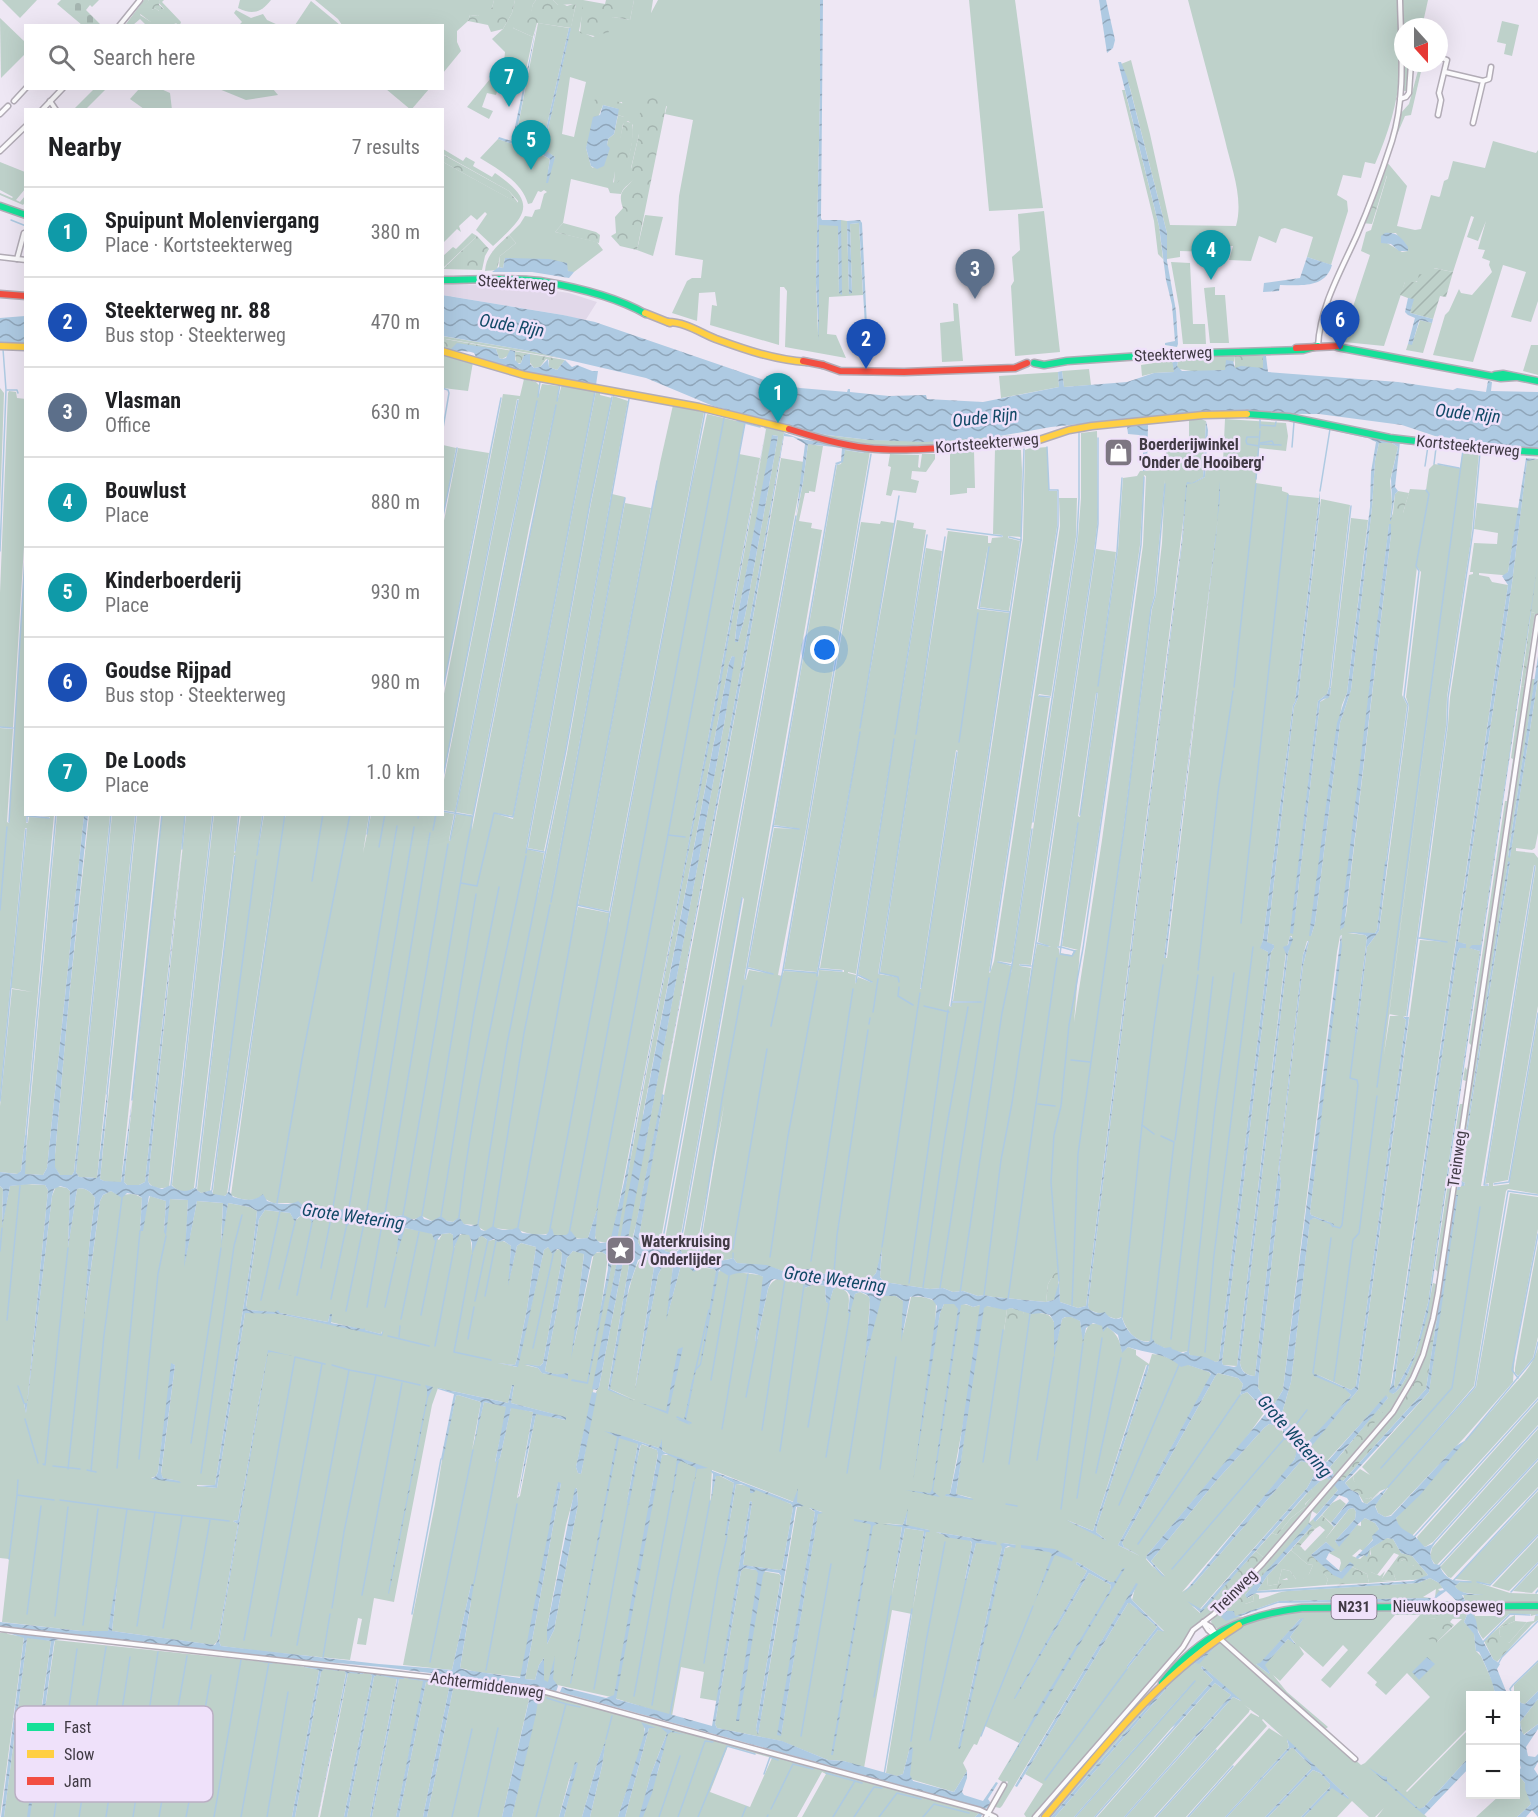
<!DOCTYPE html>
<meta charset="utf-8">
<style>
body{margin:0;font-family:"Roboto Condensed",sans-serif;background:#f2f2f2;color:#202124}
.controls{position:absolute;right:18px;bottom:18px;display:grid;overflow:hidden;border-radius:0px;box-shadow:0 6px 24px #0002}
.controls button{width:54px;height:54px;display:grid;place-items:center;padding:0;border:0;border-bottom:2px solid #e0e0e0;background:#fff;color:#202124;font:30px sans-serif}
.compass{position:absolute;left:1394px;top:18px;width:54px;height:54px;border-radius:50%;background:#fff;box-shadow:0 6px 24px #0002;rotate:159deg}
.you{position:absolute;left:825px;top:650px;width:21px;height:21px;margin:-15px;border:4px solid #fff;border-radius:50%;background:#1a73e8;box-shadow:0 0 0 9px #1a73e833}
.badge{display:grid;place-items:center;width:39px;height:39px;border-radius:50%;background:#7d7782;color:#fff;font-size:20px;font-weight:700}
.pin{position:absolute;translate:-50% -50px;filter:drop-shadow(0 2px 3px #0008)}
.pin::after{content:'';position:absolute;top:32px;width:21px;height:18px;background:inherit;clip-path:polygon(0 0,100% 0,50% 100%)}
.list{margin:0;padding:0;list-style:none}
h2{display:flex;justify-content:space-between;align-items:center;height:78px;margin:0;padding:0 24px;font-size:26px}
h2 small{font-size:20px;font-weight:400;color:#757577}
.list li{display:grid;grid-template-columns:39px 1fr auto;gap:18px;align-items:center;box-sizing:border-box;height:90px;padding:0 24px;border-top:2px solid #e0e0e0}
.list b{display:block;font-size:22px;white-space:nowrap}
.list p{margin:0;font-size:20px;white-space:nowrap;color:#757577}
.list em{font-size:20px;font-style:normal;color:#757577}
.icon{flex:none;width:33px;height:33px;fill:none;stroke:currentColor;stroke-width:2;stroke-linecap:round;stroke-linejoin:round}
.map{position:relative;flex:none;width:1538px;height:1817px;overflow:hidden}
.search{position:absolute;background:#fff;box-shadow:0 6px 24px #0002;left:24px;top:24px;width:420px;height:66px;display:flex;align-items:center;gap:15px;box-sizing:border-box;padding:0 21px;border-radius:0px;color:#757577;font-size:22px}
.panel{position:absolute;background:#fff;box-shadow:0 6px 24px #0002;left:24px;top:108px;width:420px;height:708px;border-radius:0px}
.map>svg:first-child{display:block}
</style>
<div class="map">
<svg width="1538" height="1817" viewBox="0 0 1538 1817">
<defs>
<pattern id="forest-crowns" width="20" height="18" patternUnits="userSpaceOnUse" patternTransform="scale(1.5)"><rect width="20" height="18" fill="#bed1ca"/><path d="M2 6a3 3 0 1 1 6 0M12 15a3 3 0 1 1 6 0" fill="none" stroke="#a4b4af"/></pattern>
<pattern id="cemetery-stones" width="16" height="16" patternUnits="userSpaceOnUse" patternTransform="scale(1.5)"><rect width="16" height="16" fill="#bed1ca"/><path d="M2 7V4a2 2 0 0 1 4 0v3zM10 15v-3a2 2 0 0 1 4 0v3z" fill="#a4b4af"/></pattern>
<pattern id="garden-furrows" width="10" height="10" patternUnits="userSpaceOnUse" patternTransform="scale(1.5)"><rect width="10" height="10" fill="#bed1ca"/><path d="M-1 1l2-2M0 10L10 0M9 11l2-2" fill="none" stroke="#a4b4af"/></pattern>
<pattern id="water-waves" width="16" height="10" patternUnits="userSpaceOnUse" patternTransform="scale(1.5)"><rect width="16" height="10" fill="#aecae2"/><path d="M0 5q4-4 8 0t8 0" fill="none" stroke="#8fa5b9"/></pattern>
</defs>
<rect width="100%" height="100%" fill="#eee7f4"/>
<polygon fill="#e1d8e9" points="442,283 529,287 569,293 597,302 585,321 563,315 443,295"/>
<g fill="#bed1ca" fill-rule="evenodd">
<polygon points="2,0 37,0 20,18"/>
<polygon points="144,0 149,0 140,15 151,22 152,10 155,8 159,11 164,9 159,3 160,0 164,0 162,2 181,22 180,25 175,25 177,23 171,25 146,25 140,19 133,25 127,25 126,24"/>
<path d="M240,0H271C261,13 252,15 238,8Z"/>
<polygon points="315,0 494,0 492,8 478,16 470,15 468,21 457,31 457,42 461,51 443,73 442,26 342,25 338,19"/>
<polygon points="515,0 536,0 533,4 530,19 513,28 533,37 525,75 503,71 496,95 487,93 482,107 493,111 489,119 467,107 504,62 505,52 492,39 503,29 512,13"/>
<path d="M553,0H583L584,6L579,31L593,37L600,33L613,17L630,20L634,0H653L651,13L658,0H820V96L816,283L818,333L819,225H838L839,293L841,220L847,221L849,293H852L850,224L859,223L863,295L829,297L827,334L836,335L846,358L785,347L787,291L784,287H780L779,345L710,325L712,305L717,306L715,292L699,293L697,321L672,313L687,281L692,278H701L703,260L675,255L679,196L693,120L665,114L667,106L639,118V134L631,168L636,176C632,184 624,185 621,194L610,193L608,188L571,179L563,223L555,232L597,242L603,250L574,272H569L567,269L505,258L503,268L499,267L500,256L516,243L509,235L520,224L525,216L532,217L535,210L540,209L544,194L547,192L544,190L541,192L538,191L532,203L528,204C522,182 498,169 480,158L498,139L529,150L530,148L515,142L538,23L569,28L545,134L540,149L535,153H538L550,159L548,171L555,157L544,150V147L576,4L558,5ZM570,77L586,82L574,137L562,134ZM622,102L624,117L618,115L614,134L608,139L607,145L593,168L591,166L586,148L603,105H599ZM628,121L633,125C632,149 629,166 613,183L623,124Z"/>
<polygon points="969,0 1015,0 1043,208 989,211"/>
<path d="M1188,0H1397C1398,23 1401,47 1400,70C1398,103 1388,134 1375,164L1365,162L1361,178L1343,175L1337,195L1347,201L1348,211L1331,265L1307,257L1313,237L1285,228L1281,229L1276,243L1259,236L1251,261L1229,260L1233,246H1213L1212,252L1180,251V257L1167,259V233L1130,88L1121,64L1131,60L1150,134L1170,225L1236,226C1244,198 1231,167 1225,140C1213,93 1200,46 1188,0Z"/>
<polygon points="1402,0 1428,0 1422,27 1403,27 1403,63 1408,63 1407,91 1403,91"/>
<polygon points="311,1 340,25 295,25"/>
<polygon points="236,10 251,18 263,14 267,20 278,25 239,25 242,22 234,13"/>
<polygon points="0,18 26,43 25,54 1,78"/>
<polygon points="1502,21 1519,25 1512,56 1504,54 1506,44 1497,42"/>
<polygon points="1420,63 1423,63 1411,115 1405,116 1396,137 1400,114 1409,104"/>
<polygon points="94,89 106,89 86,109 74,109"/>
<polygon points="139,89 161,89 170,93 172,110 144,109 130,99"/>
<polygon points="219,89 273,89 278,95 246,100"/>
<polygon points="386,89 429,89 411,110"/>
<polygon points="1122,90 1125,90 1126,95 1159,226 1163,259 1158,254 1154,221"/>
<path d="M1493,141L1536,153L1538,150V301L1531,322L1511,317L1526,272L1503,265L1473,362L1433,355L1445,315L1449,311L1459,289L1461,293L1472,295L1492,272L1489,265L1490,261L1482,258L1485,250L1478,249L1486,221L1478,241L1467,237L1474,217L1471,216L1453,272L1434,268L1431,276L1415,282H1405L1384,346L1344,342L1345,331L1370,255L1361,251L1366,232L1371,230L1387,176L1382,174L1386,161L1407,186L1397,226L1415,230L1421,229L1431,195L1439,197L1440,196L1444,181L1448,179L1453,161L1485,168ZM1385,233H1396L1408,251L1402,252L1387,243Z"/>
<path d="M443,149L463,161L466,157L475,162L473,166L492,177L495,173C540,204 525,216 493,246L476,230L487,214L485,212L477,220L471,215L459,226L461,232L457,229L443,243V162L518,203V201L509,191L443,154Z"/>
<polygon points="0,162 25,172 25,189 16,200 20,202 25,196 25,202 23,205 0,195 0,193 12,198 13,197 0,190"/>
<polygon points="1044,211 1060,352 1015,356 1011,286 1014,281 1012,257 1020,250 1018,214"/>
<polygon points="645,215 663,217 653,256 637,250"/>
<polygon points="472,233 477,236 443,268 443,256 453,247 456,249"/>
<polygon points="1171,262 1190,263 1193,324 1205,324 1206,344 1183,344 1179,307"/>
<polygon points="1215,287 1215,295 1225,295 1229,343 1210,343 1204,288"/>
<polygon points="953,303 958,304 963,361 942,362 940,323 954,321"/>
<polygon points="1420,320 1432,323 1423,353 1406,350 1408,344 1412,344"/>
<polygon points="442,336 530,351 565,359 446,339 443,350"/>
<polygon points="1531,345 1538,345 1538,375 1523,371"/>
<polygon points="443,354 473,362 468,391 443,388"/>
<polygon points="1190,356 1190,360 1192,357 1235,356 1234,363 1233,361 1225,370 1197,372 1179,369 1177,366 1179,357"/>
<polygon points="1173,360 1174,372 1154,373 1142,376 1141,365"/>
<polygon points="1089,369 1091,385 1064,387 1062,371"/>
<polygon points="1058,372 1059,387 1001,398 999,376"/>
<path d="M524,379L536,382L539,385L538,398L542,384L559,386L557,402L562,384L595,391L513,816L494,813L513,819L596,391L600,392V395L612,398L590,503L526,849L544,853L537,898L567,753L612,494L625,497L550,902L625,503L651,508L574,925L578,907L609,913V923L689,497L707,414L745,423L739,454L760,458L686,858L613,1234L608,1243L596,1241L595,1235L597,1210L588,1238C583,1240 561,1237 554,1235L552,1232C539,1238 527,1233 515,1229L510,1230L494,1228L485,1231L475,1225L464,1224L457,1219L453,1222L438,1219L432,1221L422,1216C415,1220 409,1221 403,1215L393,1217L381,1213L338,1210L333,1207L325,1209L316,1206L305,1207L294,1203H273L261,1197C252,1202 239,1200 231,1195L273,888L227,1194C223,1198 218,1197 213,1194V1191L231,1043L210,1191L201,1193L197,1190L235,855H234L194,1188C187,1194 177,1192 172,1185L214,815H238L234,852L235,853L241,815H262L257,856L264,815H285V818L286,814L369,815L363,853L371,815L436,816L442,814L443,812L454,814L449,840L450,841L456,814L473,816L472,830L556,404L529,528L473,815L456,812L538,400L503,564L455,812L443,810V785L519,399H517L443,779V699L503,394L520,396Z"/>
<polygon points="0,388 4,393 0,511"/>
<polygon points="9,391 16,392 17,398 26,399 25,529 13,727 0,727 0,593 8,393"/>
<polygon points="613,396 628,401 565,753 544,851 528,848 591,503"/>
<polygon points="673,405 704,412 609,911 578,905 660,463"/>
<polygon points="737,414 827,435 870,440 939,441 1014,435 1015,442 874,447 821,438"/>
<path d="M1201,419L1206,421L1203,473V477L1193,483L1205,477L1206,460L1223,462L1225,419L1286,423L1288,436L1286,451L1259,448L1256,483L1282,487V491L1288,493L1289,495L1319,498L1295,702L1293,705L1263,940L1261,948L1268,952V955L1219,1361L1216,1362C1207,1359 1199,1359 1190,1355L1188,1351C1177,1355 1161,1347 1151,1341C1136,1344 1126,1330 1122,1317L1116,1319L1089,1310L1088,1305L1183,536L1185,506L1086,1306L1078,1308L1060,1302L1058,1267L1048,1284L1046,1302L993,1297L984,1295L978,1296L963,1291L953,1292L943,1288L930,1289L884,1282L880,1277L882,1251L876,1273L870,1280C859,1280 843,1281 834,1273L821,1274L808,1269L783,1271L767,1266L737,1263L733,1258C722,1262 709,1261 699,1254L724,1105L695,1256L682,1254L681,1250L744,899L742,897L678,1250L671,1253L665,1251L664,1245L803,482L808,444L823,446L815,492L809,491V493H805L799,521L812,523L811,528L822,530L744,979L746,980L749,970L774,974L748,967L774,828L800,829L774,825L837,465L841,464L845,450L864,453L865,449L870,451L806,829L778,975L782,976L784,971L817,973L818,977L819,970L844,972V970L820,968L860,731L817,972L784,969L861,522L880,524L881,521L894,523L860,728L897,520L914,523L913,528L926,530L899,711L926,548L942,551L916,735L948,531L988,536V543H991L992,538L1003,537L1002,535L993,534L995,449L1021,450L1022,471L1021,537L1008,536V538L1020,541L1009,611L980,607L988,546L977,609L1010,613L949,1006L951,1007L952,1003L981,1002L953,1001L1023,539L1025,450L1036,446V448L1047,447L1049,491H1057V527L991,959L989,972L990,973L994,961L1060,526L1059,498H1077L1076,537L1051,696L1039,694L1038,696L1050,698L1012,961L1011,963L997,961L1011,966V973L1078,537L1081,498V433L1097,431L1098,519L1094,552L1031,965L1019,964L1020,966L1031,968L1027,997L1037,944L1051,947L1038,942L1096,549L1116,552L1098,687L1118,550L1123,478L1137,476L1140,471L1164,470L1167,444H1189V420ZM1144,475L1146,476L1143,545L1102,840L1074,1022L1080,951L1098,839L1140,545ZM1165,480L1162,543L1156,595L1152,609L1114,906L1151,608L1154,596ZM1218,517L1167,958H1164ZM1096,693H1098L1080,817L1078,816ZM894,738L858,974L873,983L858,977L855,984L856,975L848,973V972L856,974ZM915,743L880,973L898,977L878,974ZM956,750L958,751L921,989H920ZM1078,821L1062,946L1078,950H1074L1072,955L1060,953L1059,955V949L1057,947L1059,946Z"/>
<path d="M765,426L783,430L784,433L663,1092L636,1225L630,1247L629,1249H620L616,1245L623,1201C669,944 722,687 766,429L764,428ZM773,435L778,436L777,442L745,616L738,642L735,641L737,620ZM732,656L734,657L725,719L645,1146L643,1114L729,663Z"/>
<path d="M1379,443H1392L1398,447L1390,481L1392,503L1390,521L1393,513H1403L1410,489L1426,490L1429,469L1434,464L1460,468L1463,450L1479,452L1471,540L1447,697L1446,726L1406,1016L1403,1017L1406,1020L1356,1386L1351,1390L1314,1373L1346,1389L1351,1395C1340,1408 1319,1438 1304,1443L1296,1434L1294,1427L1289,1425L1282,1413L1291,1382L1310,1219L1314,1218L1331,1223L1311,1215L1310,1212L1342,935L1340,936L1337,952L1283,1390L1275,1403L1270,1405L1258,1388L1259,1373L1281,1181L1279,1172L1303,966L1309,941H1307L1303,955L1298,997L1255,1376C1247,1376 1241,1371 1240,1363L1288,953L1292,936H1290L1286,951L1237,1366L1223,1365L1222,1362L1271,952L1274,948V945L1267,943L1294,707L1298,698L1321,499L1350,505L1329,687L1327,694L1318,701L1291,933L1296,908L1320,702L1330,696L1351,518L1368,520L1347,693L1342,705L1333,752L1311,936L1315,923L1340,723L1351,690L1372,507L1375,461ZM1389,525L1391,528V534L1346,915L1341,930ZM1448,561L1389,1014L1399,1016H1390L1384,1054ZM1417,567L1421,572L1406,697L1409,706L1379,931L1367,947L1357,1033L1355,1031L1367,937L1365,935L1348,933H1375L1377,930L1407,705L1402,695Z"/>
<polygon points="443,445 456,448 443,518 442,445"/>
<polygon points="458,448 489,453 443,689 443,526"/>
<polygon points="974,451 975,488 967,488 967,493 950,495 950,452"/>
<polygon points="890,454 919,455 918,467 920,468 922,454 935,454 935,459 926,472 912,471 911,479 919,481 916,493 893,490 891,496 886,495 891,467 888,466"/>
<polygon points="781,458 804,462 802,475 660,1244 653,1249 640,1246 638,1242 649,1176 749,640"/>
<path d="M1538,459V626L1531,679H1535L1508,856L1510,857L1538,678V833L1535,848L1532,850L1516,848V851L1534,853L1538,858V1006L1508,1180L1493,1183V1186L1509,1184L1538,1018V1194L1508,1189L1506,1191L1474,1386L1402,1471L1476,1387L1510,1193L1538,1197V1229L1515,1353L1513,1382L1464,1438L1391,1515L1385,1517L1378,1513L1375,1505L1388,1488L1380,1491L1372,1499L1371,1497L1369,1499L1364,1498L1358,1485L1354,1481L1353,1476L1360,1469L1370,1475L1362,1467L1429,1392L1456,1195C1447,1260 1444,1332 1410,1390C1391,1423 1364,1451 1339,1479L1334,1476L1330,1467L1343,1452L1347,1454L1382,1413L1378,1409L1388,1398L1386,1396L1326,1462L1319,1459L1310,1447L1358,1390L1420,940L1448,942L1420,938L1448,725L1450,697L1469,575L1473,574V572H1470L1474,543L1497,544L1498,533L1474,529L1477,503L1519,508L1508,572L1506,575H1502L1479,573V575L1489,577L1492,582L1508,585L1390,1390L1393,1394C1413,1384 1429,1305 1433,1283L1436,1284L1438,1272L1435,1269L1459,1108L1460,1104H1463L1466,1081L1463,1080L1465,1067L1467,1070L1471,1045L1469,1043L1505,801H1507L1513,759L1511,758L1521,687L1524,686L1535,613L1531,612L1481,945L1470,948L1480,951L1428,1303L1415,1354L1396,1389L1394,1387L1401,1332L1457,954L1460,948H1466V944L1458,943L1512,583L1527,460ZM1508,862H1510L1460,1177L1461,1181L1465,1183L1464,1186H1460L1457,1190ZM1534,865L1536,866L1485,1184L1489,1183V1186H1481Z"/>
<polygon points="25,555 26,823 28,823 29,817 50,818 50,817 29,815 54,815 25,1136 21,1171 18,1174 0,1172 0,1106 12,989 32,992 11,988 27,828 25,828 0,1097 0,728 13,729 7,822 9,823"/>
<polygon points="57,815 84,815 47,1168 43,1175 24,1174"/>
<polygon points="89,815 110,815 74,1172 72,1175 60,1175 55,1168 55,1155 69,998"/>
<polygon points="112,815 135,815 97,1178 79,1177 76,1172"/>
<path d="M137,815H160L121,1182C115,1183 106,1183 100,1179Z"/>
<polygon points="162,815 185,815 145,1182 139,1185 127,1185 124,1182"/>
<path d="M186,815H212L169,1187C162,1189 151,1189 148,1181Z"/>
<path d="M25,1184L45,1185L48,1190L29,1385L27,1404H24L26,1413L52,1196L56,1186L67,1188L70,1191L68,1247L77,1189C83,1186 92,1192 95,1198L89,1248L85,1313L100,1201L103,1195L111,1191L121,1196C129,1193 135,1193 142,1198L140,1231L150,1196L166,1201L164,1232L170,1199L188,1200L185,1261L197,1201L223,1203L221,1241L228,1203L250,1207L257,1211L253,1247L215,1485H197V1486L217,1488L245,1313L247,1311L279,1314L382,1335V1331L381,1334L330,1322V1314L328,1322L279,1313L248,1310L246,1307L259,1219L265,1210L290,1213L295,1221L302,1215L313,1219L322,1215L330,1222L337,1216L343,1219L347,1225L356,1219L364,1223L377,1225L381,1230L385,1225L395,1226L399,1230L398,1248L404,1228L429,1232L439,1240L442,1234L450,1233L453,1235L454,1248L458,1236L464,1233L470,1235L472,1251L479,1237L482,1236L489,1241C496,1238 506,1241 511,1246L509,1280L517,1246L521,1243L536,1247L527,1309L517,1359L515,1365L498,1363L517,1367L544,1250L548,1247L554,1251L559,1249L562,1253L561,1264L543,1363L540,1366L525,1365L538,1368L542,1373L567,1377L568,1373C560,1377 553,1374 545,1371L567,1258L573,1251L584,1253L573,1349L594,1253L602,1252L608,1256L599,1324L614,1253L619,1252L628,1255L629,1265L608,1389L635,1400L610,1389C614,1369 629,1265 642,1258L653,1261L654,1267L635,1389L658,1275L664,1263L673,1266L668,1313L681,1265L714,1269L717,1273L721,1270L731,1274L736,1272L760,1275L763,1277V1283L755,1341L757,1340L768,1289C774,1273 792,1278 805,1282V1288L814,1284L825,1286L826,1302L829,1303L833,1290L837,1287C852,1291 849,1299 848,1312L855,1294L860,1292L868,1296L870,1299L866,1357L880,1298L885,1295L896,1296L903,1301V1333L911,1297C919,1296 929,1297 936,1302L935,1339L940,1313L944,1304C952,1303 967,1303 973,1307L980,1305L1007,1309L1004,1331L1022,1317L1024,1311C1035,1315 1049,1309 1054,1322V1353L1062,1319C1067,1315 1074,1317 1080,1321L1083,1338L1089,1324C1108,1322 1120,1334 1122,1352L1128,1347L1136,1350V1355L1149,1364L1152,1354L1160,1355L1209,1372L1211,1375L1118,1545L1140,1556L1124,1547L1122,1543L1216,1375L1218,1373L1238,1378L1243,1384L1240,1395L1247,1392L1258,1404L1266,1410L1246,1438L1147,1555L1146,1559L1152,1566L1165,1576L1151,1561L1217,1480L1264,1428L1269,1424C1278,1425 1280,1428 1285,1435C1292,1448 1303,1447 1291,1465L1182,1592L1194,1584L1301,1461L1308,1462L1316,1472L1307,1488L1200,1609L1192,1606L1200,1613L1223,1587L1218,1597L1264,1558L1256,1551L1272,1533L1277,1535L1291,1518L1305,1507V1505L1314,1494L1311,1489L1325,1477L1336,1483L1338,1490L1317,1514L1312,1511L1309,1523L1313,1519L1321,1525L1315,1529L1309,1524L1264,1575L1261,1569L1230,1604H1245L1254,1601L1253,1595L1255,1593L1259,1595V1599C1269,1597 1277,1592 1287,1591L1418,1583L1430,1578L1439,1583L1443,1588L1438,1589L1440,1591L1435,1597L1436,1589L1423,1597L1431,1598L1279,1601L1236,1616L1243,1617L1261,1612L1218,1629L1212,1626L1211,1621L1224,1607L1220,1606L1191,1629L1181,1646L1039,1811L1032,1817H1026L1024,1814L1043,1784L1025,1774L1128,1603H1130L1157,1627L1127,1666V1669L1158,1630L1164,1631L1132,1600L1136,1584L1002,1806L1000,1808L995,1807L1008,1782L1007,1781L1004,1783L998,1779L1123,1568L1114,1583L1110,1582L1077,1562L1076,1564L1087,1571L1015,1698L1089,1573L1111,1585L1110,1590L1019,1743L985,1726L977,1745L974,1744L963,1763L967,1771L954,1792L910,1779V1747L903,1774L897,1776L886,1773L912,1614L892,1610L864,1768L844,1761L828,1760L781,1741L717,1728L715,1724L741,1571L744,1568L779,1574L781,1576L756,1729L758,1734L797,1507H801L797,1502V1493L794,1502L712,1470L710,1502L716,1476H720L734,1483L727,1536L736,1484C748,1484 779,1499 791,1504L793,1508L782,1569L779,1570L743,1565L752,1502L750,1501L717,1701L700,1698L704,1672L681,1667L672,1716L611,1697L544,1682V1658L539,1665L535,1680L525,1679L561,1483H558L522,1677L476,1672L460,1668L471,1602V1585L452,1670L403,1665L435,1504L442,1460L456,1396L458,1395L481,1402L472,1450L484,1402L507,1407L495,1462L500,1458L511,1407L533,1412L517,1498L520,1496L536,1413L565,1420V1417L511,1403L514,1385H512L508,1403L438,1388L432,1405L394,1602L374,1598L366,1645L357,1644L362,1619L358,1618L350,1660L269,1652L221,1646L219,1642L268,1350L238,1520L233,1521L238,1524L218,1640L214,1645L112,1631L117,1585L108,1631H81L2,1622L9,1559L0,1558V1186L3,1189L2,1225L10,1186ZM618,1256L623,1258L622,1267L599,1387L596,1392L581,1474L578,1473L576,1467L593,1392ZM172,1364L175,1365L161,1474L163,1478L179,1481L151,1478L156,1476L158,1472ZM1146,1365L1149,1366L1148,1370L1097,1526L1096,1532L1106,1540L1067,1520L1093,1531ZM969,1403L956,1494L972,1498L945,1496L950,1494L964,1419ZM632,1439L659,1448L662,1441V1450L669,1455H662L649,1504L658,1453L657,1450L641,1444L627,1502L638,1444ZM576,1488L577,1489L578,1504L554,1630L547,1644V1628L566,1525ZM809,1508L822,1512L818,1513L781,1735H778L815,1512ZM907,1513L906,1526L929,1530L926,1531L913,1608L924,1531L905,1528L892,1594L902,1526L883,1523L903,1525ZM936,1532L995,1542L996,1544L976,1543L967,1579H965L972,1544L970,1540L949,1537ZM1003,1543L1016,1545L1005,1548L958,1747Z"/>
<polygon points="1538,1242 1538,1337 1533,1358 1518,1376 1515,1373 1515,1368"/>
<path d="M1538,1347V1397L1412,1536C1404,1532 1397,1527 1396,1518C1430,1476 1469,1438 1504,1396C1516,1382 1534,1366 1538,1347Z"/>
<polygon points="1538,1401 1538,1425 1433,1542 1425,1547 1419,1543 1417,1537"/>
<polygon points="1538,1429 1538,1458 1436,1566 1430,1557 1432,1548"/>
<polygon points="1538,1461 1538,1487 1451,1578 1448,1577 1440,1567"/>
<polygon points="1538,1491 1538,1534 1490,1584 1476,1582 1510,1593 1538,1594 1538,1604 1466,1605 1463,1594 1481,1595 1459,1592 1455,1586 1460,1582 1472,1581 1455,1579"/>
<polygon points="1340,1499 1346,1504 1331,1523 1322,1515 1332,1503"/>
<polygon points="1354,1508 1356,1512 1355,1519 1335,1541 1339,1546 1357,1525 1361,1526 1361,1521 1365,1518 1375,1523 1379,1529 1373,1539 1363,1551 1360,1549 1352,1556 1360,1559 1370,1549 1371,1572 1380,1576 1385,1571 1381,1581 1396,1580 1394,1575 1401,1561 1405,1559 1415,1567 1421,1579 1369,1583 1367,1574 1352,1567 1354,1565 1341,1572 1339,1570 1341,1563 1340,1559 1329,1553 1334,1550 1326,1542 1326,1538 1349,1509"/>
<polygon points="1538,1537 1538,1562 1509,1591 1492,1586"/>
<polygon points="1291,1550 1307,1564 1313,1565 1309,1574 1303,1579 1320,1568 1328,1579 1326,1585 1278,1589 1282,1583 1282,1580 1296,1579 1290,1571 1282,1569 1278,1584 1268,1586 1267,1576"/>
<polygon points="1538,1565 1538,1587 1532,1593 1513,1591"/>
<polygon points="1366,1601 1458,1601 1460,1605 1286,1604"/>
<path d="M1470,1610H1474L1475,1616H1504L1505,1613L1503,1610H1538V1614L1531,1616V1614H1509L1483,1639C1476,1630 1476,1620 1470,1610Z"/>
<path d="M1301,1611H1465L1467,1615L1464,1622L1474,1633L1476,1651L1481,1656L1493,1683L1495,1695L1470,1696V1726L1406,1791L1407,1792L1470,1728V1756L1424,1807L1419,1810L1403,1795L1427,1817H1377L1384,1808L1375,1817H1369L1352,1801L1337,1817H1304L1332,1787L1349,1798L1287,1740L1289,1747L1225,1817H1189L1269,1728L1283,1737L1263,1719L1262,1720L1267,1726L1186,1817H1157L1251,1713L1259,1717V1716L1244,1705L1250,1709L1249,1712L1154,1817H1126L1233,1697L1241,1701L1202,1666L1201,1668L1213,1680L1094,1817H1076L1195,1680L1074,1817H1055L1179,1674L1213,1650L1177,1673L1051,1817H1048L1179,1669L1197,1653L1219,1640L1361,1765L1365,1763L1430,1697L1407,1673L1386,1695L1375,1685L1377,1682L1367,1673L1420,1615H1395L1330,1688L1321,1680L1348,1650L1343,1645L1323,1667L1299,1646L1304,1654L1280,1681L1273,1675L1287,1692L1328,1727L1324,1730L1224,1640L1223,1637L1225,1634L1264,1617ZM1428,1618L1462,1619L1437,1642L1427,1635L1436,1621V1618ZM1300,1619H1303L1290,1637L1296,1644L1288,1639L1264,1665L1270,1673L1269,1674L1256,1664H1260Z"/>
<polygon points="1515,1621 1527,1622 1509,1643 1500,1636 1499,1628"/>
<polygon points="5,1632 8,1634 24,1637 0,1817 0,1633"/>
<polygon points="29,1637 51,1641 42,1704 45,1709 55,1640 295,1665 319,1670 292,1817 4,1817 27,1638"/>
<polygon points="1538,1662 1538,1691 1525,1704 1521,1703 1514,1692 1514,1685"/>
<polygon points="323,1669 344,1670 346,1673 318,1817 295,1817 321,1672"/>
<polygon points="350,1672 363,1674 364,1672 369,1672 372,1676 344,1817 320,1817 348,1673"/>
<polygon points="377,1675 397,1678 370,1817 347,1817 374,1677"/>
<polygon points="404,1677 424,1681 396,1817 372,1817 399,1679 404,1679"/>
<polygon points="431,1680 450,1684 423,1817 399,1817 426,1682 430,1682"/>
<polygon points="479,1683 519,1688 530,1695 502,1817 427,1817 454,1684 474,1686"/>
<polygon points="1215,1683 1231,1695 1124,1817 1097,1817"/>
<path d="M539,1691L981,1811L975,1817H802L826,1774L822,1772L797,1817H625L649,1728L644,1726L645,1735L618,1817H590L602,1766L605,1743L596,1767L582,1817H564L577,1763L569,1780L559,1817H512ZM667,1733L659,1768L645,1809C641,1794 661,1749 667,1733ZM728,1746L772,1758L750,1807L710,1792Z"/>
<polygon points="1538,1699 1538,1724 1523,1735 1520,1722"/>
<polygon points="1291,1748 1293,1748 1311,1766 1311,1769 1265,1817 1227,1817"/>
<polygon points="1313,1770 1320,1773 1331,1785 1330,1787 1301,1817 1268,1817"/>
<polygon points="1520,1777 1525,1783 1531,1804 1517,1817 1476,1817 1500,1795 1516,1794 1516,1781"/>
</g>
<g fill="url(#forest-crowns)">
<polygon points="149,0 160,0 159,5 164,9 162,13 155,8 152,10 152,16 156,20 152,23 139,13"/>
<polygon points="494,0 515,0 512,13 503,29 491,32 488,25 468,21 470,15 478,16 484,10 492,8"/>
<polygon points="536,0 553,0 558,5 561,3 567,6 576,3 571,28 537,23 533,37 513,28 520,20 525,21 529,19 533,4"/>
<polygon points="583,0 605,4 606,0 634,0 630,20 613,17 608,34 600,33 599,37 580,33"/>
<path d="M644,92L668,97L637,250L620,246L611,236L616,233L615,217L623,208C616,188 628,190 635,176L631,169L639,134V118Z"/>
<polygon points="600,98 609,98 626,105 624,117 618,115 618,109 603,105 590,106 591,101"/>
<path d="M624,121L632,123C636,137 626,178 614,186L615,160Z"/>
<polygon points="442,154 509,191 519,204 443,162"/>
<polygon points="1382,174 1387,175 1372,224 1362,223"/>
<polygon points="563,223 596,232 600,235 599,243 555,232"/>
<path d="M509,235L516,243L500,256L497,270L485,271C486,255 497,246 509,235Z"/>
<polygon points="477,236 489,249 485,256 482,270 443,269"/>
<polygon points="445,339 565,360 557,370 549,367 549,360 546,359 540,367 534,368 524,355 521,363 516,363 515,352 502,359 499,358 496,349 443,350"/>
<polygon points="1235,356 1263,356 1264,368 1235,368"/>
<polygon points="1398,491 1409,493 1403,513 1393,513 1395,494"/>
<polygon points="1531,612 1535,613 1524,686 1521,687"/>
<path d="M1058,1266C1059,1277 1059,1290 1054,1300L1046,1302L1048,1284Z"/>
<polygon points="1011,1308 1024,1311 1020,1333 1004,1331 1007,1309"/>
<polygon points="1436,1325 1426,1389 1342,1482 1339,1479 1403,1401 1418,1375"/>
<polygon points="1378,1409 1383,1413 1367,1431 1369,1435 1355,1451 1352,1450 1347,1455 1343,1452"/>
<polygon points="1353,1476 1354,1481 1364,1486 1365,1498 1369,1499 1371,1497 1372,1499 1383,1490 1367,1504 1364,1503 1358,1493 1351,1490 1345,1483"/>
<polygon points="1311,1489 1315,1494 1305,1504 1305,1507 1291,1518 1277,1535 1272,1533"/>
<polygon points="1322,1515 1334,1527 1326,1538 1326,1542 1311,1555 1341,1578 1352,1567 1367,1574 1369,1583 1326,1585 1328,1579 1320,1569 1308,1583 1301,1576 1309,1574 1313,1565 1307,1564 1291,1550 1312,1526 1315,1529 1300,1546 1305,1551 1325,1530 1315,1522"/>
<polygon points="1386,1538 1393,1539 1401,1553 1412,1556 1428,1575 1421,1579 1411,1580 1408,1574 1416,1570 1413,1565 1410,1565 1405,1559 1401,1561 1400,1569 1394,1575 1396,1580 1380,1581 1399,1555 1394,1553 1377,1575 1371,1572 1365,1565 1371,1554 1370,1549"/>
<polygon points="1256,1551 1264,1558 1232,1594 1217,1598 1223,1587"/>
<polygon points="1262,1569 1264,1575 1245,1595 1248,1598 1253,1595 1254,1601 1245,1604 1230,1604"/>
<polygon points="1282,1569 1290,1571 1296,1579 1290,1584 1287,1578 1282,1580 1282,1583 1278,1589 1257,1591 1267,1576 1268,1586 1278,1584"/>
<polygon points="1439,1615 1454,1617 1450,1622 1454,1625 1436,1643 1427,1638 1427,1635 1422,1635 1423,1631 1431,1626 1430,1620 1436,1620 1435,1618 1423,1617"/>
<polygon points="1515,1615 1515,1621 1499,1628 1500,1636 1506,1639 1509,1643 1527,1622 1534,1621 1535,1616 1538,1616 1538,1620 1532,1624 1497,1662 1493,1659 1484,1641 1509,1618"/>
</g>
<polygon fill="url(#cemetery-stones)" points="61,0 99,0 92,7 90,5 86,10 101,25 82,25 57,4"/>
<polygon fill="url(#garden-furrows)" points="1433,268 1453,272 1446,297 1440,296 1433,319 1410,313 1413,300 1400,295 1405,282 1417,282 1419,274 1430,276"/>
<g fill="url(#water-waves)">
<polygon points="820,0 823,0 821,218 822,220 841,220 842,295 839,293 838,226 819,225 819,342 816,283 820,96"/>
<polygon points="1099,0 1106,0 1115,40 1113,48 1107,53"/>
<polygon points="537,23 515,142 530,148 529,150 498,139 499,137 512,141"/>
<polygon points="569,28 571,28 544,147 545,150 555,157 548,183 546,183 550,159 539,153 533,152 534,149 540,149 545,134"/>
<polygon points="1118,62 1121,62 1127,77 1167,233 1167,261 1176,311 1178,344 1177,347 1165,345 1165,343 1175,341 1172,305 1166,280 1159,226"/>
<polygon points="603,105 619,109 614,134 608,139 607,145 610,148 604,166 597,169 591,166 586,148 593,117 600,115"/>
<polygon points="860,220 862,223 867,326 865,326 859,223 850,224 852,293 849,294 847,221"/>
<path d="M1385,233C1397,232 1401,237 1408,247V251H1399L1391,244L1381,243V236Z"/>
<path d="M1307,257L1332,265C1325,289 1300,285 1280,285L1279,291L1263,292L1264,283L1300,278Z"/>
<polygon points="505,258 549,259 567,263 568,271 574,272 569,278 532,272 492,272 499,267 503,268"/>
<polygon points="442,295 563,315 595,322 770,382 800,388 847,392 848,389 850,389 850,392 889,396 926,395 927,399 983,402 1059,387 1058,372 1062,371 1064,387 1127,382 1154,373 1174,372 1172,360 1141,363 1141,362 1177,357 1179,357 1177,366 1182,371 1225,370 1226,360 1233,361 1235,368 1241,366 1263,368 1263,356 1266,356 1268,372 1398,382 1453,390 1457,388 1486,392 1488,381 1492,382 1491,391 1538,392 1538,449 1435,436 1402,425 1319,414 1188,413 1051,427 994,437 925,442 870,440 827,435 777,425 776,423 713,406 646,378 530,351 443,336"/>
<polygon points="1408,298 1414,299 1410,313 1433,319 1432,323 1420,320 1419,321 1412,345 1408,344 1415,318 1408,315 1405,312"/>
<polygon points="25,316 25,344 0,343 0,318"/>
<path d="M457,343L496,349L499,358L502,359L506,358L510,350L515,351V360L519,364L521,363L524,355L530,354V364L534,368L540,367L548,359L549,367L557,370L565,360L572,367L577,365L592,371H598L596,385L514,371L476,357L474,353C465,350 459,352 449,351Z"/>
<path d="M1206,421L1208,430L1205,477L1194,483L1187,484L1183,536L1088,1305L1089,1309C1094,1313 1099,1314 1105,1312C1108,1318 1117,1321 1122,1317C1125,1330 1135,1341 1148,1342L1153,1339L1155,1343L1165,1348L1171,1347L1172,1349L1183,1353L1188,1351L1190,1355L1205,1357L1216,1362L1219,1361L1268,955V952L1260,948L1263,940L1293,705L1295,702L1320,491V505L1298,698L1294,707L1267,942L1274,945V948L1271,952L1222,1362L1223,1365L1234,1367L1237,1366L1286,954L1283,947L1288,945L1290,936L1293,939L1288,953L1240,1363C1241,1371 1246,1376 1255,1376L1298,997L1303,955L1308,941H1309L1303,966L1279,1172L1281,1181L1259,1373L1258,1388L1270,1405L1275,1403L1283,1390L1341,934L1342,945L1310,1212L1311,1215L1334,1224L1333,1228L1330,1224L1314,1218L1310,1220L1291,1382L1282,1413C1285,1421 1291,1424 1295,1429C1298,1434 1300,1438 1304,1443L1308,1442L1351,1395L1345,1389L1314,1376L1313,1373L1351,1390L1356,1386L1406,1020L1403,1017H1409L1358,1390L1310,1448L1319,1459L1327,1462L1386,1395L1388,1398L1330,1467L1334,1476L1343,1481L1426,1389L1456,1195H1458L1429,1392L1345,1483L1351,1490L1358,1493L1362,1502L1367,1504L1388,1487L1375,1506L1378,1513L1385,1517L1391,1516L1456,1446L1466,1440L1420,1495L1396,1518C1399,1530 1406,1530 1414,1536C1418,1538 1421,1544 1425,1547L1435,1543C1429,1551 1429,1555 1434,1564L1440,1565C1441,1574 1451,1581 1460,1582L1455,1586C1460,1595 1474,1594 1484,1595H1462L1476,1620L1478,1632L1493,1659L1500,1664L1497,1669L1506,1691L1504,1695H1495C1495,1686 1484,1661 1479,1652L1476,1651L1474,1634L1464,1622L1467,1615C1462,1606 1455,1599 1446,1591L1432,1601L1278,1603L1226,1621L1221,1617L1226,1611H1234L1235,1616L1279,1601L1431,1598H1434L1439,1591L1444,1590L1439,1583L1430,1578L1418,1583L1256,1593L1247,1598L1245,1595L1309,1523L1312,1526L1267,1576L1257,1591L1413,1581L1428,1575L1412,1556L1401,1553L1393,1539L1387,1538L1370,1549L1367,1557L1364,1555L1357,1559L1356,1557L1373,1540L1372,1536L1379,1529L1375,1523L1365,1518L1358,1524L1339,1547L1335,1541L1355,1519L1356,1512L1354,1508L1349,1509L1334,1527L1331,1523L1349,1501L1347,1498L1339,1495L1315,1522L1313,1519L1338,1490L1334,1485L1335,1483L1325,1477L1306,1494L1201,1613L1187,1601L1201,1609L1307,1488L1315,1474L1311,1464L1301,1461L1194,1584L1183,1594L1294,1460C1298,1451 1296,1446 1288,1440H1283V1430L1280,1427L1269,1424L1264,1428L1217,1480L1151,1561L1165,1577L1162,1576L1146,1558L1147,1555L1267,1412L1247,1392L1240,1395L1243,1384L1238,1378L1218,1373L1216,1375L1122,1543L1124,1547L1141,1556L1118,1545L1211,1374L1209,1372L1188,1365L1181,1367C1167,1353 1145,1353 1128,1347L1122,1353L1118,1335L1107,1327L1103,1332L1102,1326L1093,1323L1086,1328L1083,1343L1080,1321L1071,1317H1065L1062,1319L1054,1357V1322L1050,1315L1042,1313L1031,1314L1011,1308L1005,1310L987,1306L984,1308L956,1494L973,1499V1500L945,1496L946,1494H950L958,1456L980,1305L973,1307L966,1304L961,1305L933,1491L940,1497L905,1490L930,1493L932,1489L958,1309L954,1304H944L940,1313L913,1482L937,1306L932,1299L919,1296L910,1297L901,1342L903,1301L896,1296H882L865,1361C865,1351 872,1302 869,1297C867,1294 863,1293 860,1292L855,1294L850,1313H848L850,1295L847,1291L837,1287L833,1290L829,1304L826,1302L825,1286L814,1284L805,1288V1282L797,1280L787,1281L774,1279L771,1281L768,1289L757,1340L755,1341L763,1277C756,1272 737,1271 729,1276L719,1270L701,1365L696,1370L686,1420L690,1425L676,1419L684,1420L695,1369L700,1364L716,1271L714,1269L700,1266L694,1272L686,1265H681L666,1321L673,1266L664,1263L658,1275L635,1391L654,1267L653,1261L642,1258L638,1260L629,1287L610,1389L634,1401L608,1390L629,1265L628,1255L619,1252L614,1253L588,1384L571,1381L572,1379L587,1382L608,1269V1256L602,1252H597L592,1257L571,1359L584,1254L573,1251L567,1258L545,1371C556,1375 558,1375 568,1373V1379L542,1373L538,1368L524,1364L540,1366L543,1363L561,1264L562,1253L559,1249H557L553,1255L548,1247L544,1250L518,1367L497,1363L515,1365L517,1359L527,1309L536,1247L521,1243L517,1246L508,1286L511,1246L504,1241L498,1242L494,1239L489,1241L482,1236L479,1237L472,1255V1243L469,1235L460,1234L454,1248H453V1235L450,1233L442,1234L436,1241L434,1240L432,1234L405,1228L396,1257L399,1230L395,1226L385,1225L381,1230L377,1225L364,1223L356,1219L351,1221L346,1228L345,1222L337,1216L331,1219L330,1223L327,1217L322,1215L314,1219L312,1223L308,1216C302,1214 298,1216 295,1222L290,1213L265,1210L259,1219L246,1306L248,1310L275,1312L278,1310L280,1313L328,1322L330,1314H332L331,1323L363,1329L365,1328V1330L381,1334L384,1330L382,1336L279,1314L245,1313L217,1488L197,1486L215,1485L253,1247L257,1211L250,1207L228,1203L221,1248L223,1203L197,1201L184,1268L188,1200L170,1199L166,1236L164,1232L166,1201L149,1196L143,1231H140L142,1198L138,1195L127,1193L122,1198L111,1191L103,1195L100,1201L84,1319L89,1248L95,1198C92,1192 83,1186 77,1189L68,1248L70,1191L67,1188L60,1186L54,1189L52,1196L26,1414L24,1403H27L29,1385L48,1190L45,1185L32,1184L10,1186L2,1228L3,1189L0,1186V1172L17,1174L21,1171L25,1136L27,1134L25,1174L43,1175L47,1168L84,815H88L69,998L55,1155V1167L60,1175H72L74,1172L78,1135L80,1136L76,1172L79,1177L97,1178L107,1093L108,1095L100,1179L104,1181L121,1182L132,1100L124,1182L127,1185H139L145,1182L182,848L148,1181L150,1185L162,1189L171,1185C178,1192 187,1193 196,1187L197,1190L201,1193L212,1190L213,1194L225,1196L229,1191L233,1197C243,1200 255,1202 263,1194L267,1201C277,1204 289,1206 298,1201L305,1207L316,1204L319,1208L333,1207L338,1210L349,1208L357,1212L367,1210L375,1214L385,1212L393,1217L403,1215L414,1220L422,1215L424,1219L432,1221L441,1216L447,1221L453,1222L459,1217L464,1224L471,1226L478,1224L481,1230L485,1231L493,1226C499,1231 511,1231 518,1227L522,1233L546,1235L552,1228L554,1235H566L571,1231L577,1239L588,1238L598,1206L595,1238L600,1243L610,1242L624,1182L671,937L766,428L720,688L638,1114L616,1247L628,1249L632,1244L662,1094L664,1095L638,1242L640,1246L653,1249L660,1244L664,1245L665,1251L672,1253L681,1250L682,1254L695,1256L696,1250C705,1260 720,1263 733,1258L737,1263L767,1265L783,1271L808,1269L821,1274L834,1273C843,1281 859,1280 870,1280L876,1273L882,1247L880,1277L884,1282L930,1289L943,1288L953,1292L963,1291L978,1296L984,1295L993,1297L1046,1302L1054,1300L1059,1281L1060,1302L1078,1308L1086,1306L1182,538L1186,485L1187,482L1192,483L1203,477Z"/>
<polygon points="1148,425 1147,470 1143,471 1143,438 1139,435 1128,434 1127,426"/>
<polygon points="784,433 801,439 865,449 865,453 845,450 843,462 837,465 835,463 841,461 842,448 808,444 803,482 796,516 805,444 793,437 784,436 749,640 663,1092"/>
<polygon points="772,435 778,436 777,442 745,616 738,642 735,642 737,620"/>
<polygon points="1366,437 1400,442 1395,487 1398,491 1395,494 1391,521 1390,521 1392,503 1391,478 1398,447 1392,443 1379,443 1375,461 1372,507 1351,690 1340,723 1315,923 1311,936 1309,936 1333,752 1337,723 1347,693 1370,507 1371,472 1376,442"/>
<path d="M1526,458L1538,459L1527,461L1512,583L1458,942L1466,944V948H1460L1457,954L1401,1332L1394,1386L1396,1389L1415,1354L1428,1303L1480,951L1469,948L1472,945H1481L1538,561L1531,612L1428,1313C1423,1331 1409,1386 1393,1394L1389,1392L1392,1382L1508,585L1502,576L1508,572Z"/>
<polygon points="1220,481 1220,498 1166,958 1164,958 1216,538"/>
<polygon points="1389,524 1391,524 1391,534 1349,887 1344,927 1340,930"/>
<polygon points="732,656 735,657 725,719 627,1244 625,1247 619,1246 626,1205 729,663"/>
<polygon points="1538,656 1538,678 1510,858 1508,857"/>
<path d="M1329,687L1331,688C1329,705 1327,694 1320,702L1293,934L1290,933L1318,701L1327,694Z"/>
<polygon points="1388,858 1379,931 1367,947 1357,1034 1355,1031 1367,937 1365,935 1347,932 1375,933 1377,930 1385,862"/>
<polygon points="1508,861 1510,862 1460,1177 1461,1181 1465,1183 1464,1186 1460,1186 1460,1190 1457,1190"/>
<polygon points="618,1256 623,1258 622,1267 599,1387 597,1390 592,1389"/>
<polygon points="683,1347 668,1414 638,1402 666,1411 678,1349"/>
<polygon points="268,1350 293,1356 271,1352 268,1353 221,1630 219,1642 221,1646 379,1664 452,1670 471,1585 474,1583 460,1668 466,1670 520,1678 558,1482 561,1483 525,1679 535,1680 539,1665 544,1658 544,1680 548,1682 555,1656 553,1679 558,1686 556,1692 540,1688 536,1714 512,1817 502,1817 530,1696 523,1692 534,1691 535,1686 382,1667 291,1659 0,1626 0,1622 81,1631 108,1631 115,1587 117,1585 112,1631 215,1645 218,1640 238,1524 233,1521 238,1520"/>
<polygon points="171,1363 175,1365 161,1473 163,1478 179,1481 181,1483 151,1479 156,1476 158,1472"/>
<polygon points="1147,1365 1149,1365 1148,1370 1097,1526 1096,1532 1107,1541 1066,1520 1093,1531"/>
<polygon points="425,1385 433,1387 428,1398 389,1594 388,1593 427,1396 427,1389"/>
<polygon points="512,1385 514,1385 511,1403 566,1417 566,1420 536,1414 517,1504 533,1412 511,1408 500,1458 495,1463 506,1407 484,1402 473,1450 481,1402 458,1395 456,1396 443,1460 441,1459 454,1394 438,1389 438,1388 508,1403"/>
<polygon points="592,1392 597,1393 582,1469 581,1474 578,1473 576,1467"/>
<polygon points="604,1431 617,1434 659,1448 662,1439 662,1450 664,1452 708,1468 697,1469 694,1486 696,1468 681,1461 678,1464 673,1495 672,1492 677,1459 666,1454 662,1455 616,1699 712,1726 750,1501 752,1502 743,1565 779,1570 782,1569 793,1508 791,1504 756,1490 753,1493 750,1493 750,1488 741,1484 736,1484 727,1536 725,1535 734,1483 721,1476 716,1476 711,1502 713,1474 710,1470 793,1502 798,1488 797,1502 804,1506 796,1507 758,1735 756,1729 780,1583 781,1576 779,1573 765,1571 763,1575 739,1721 736,1721 758,1573 756,1570 744,1568 741,1571 715,1724 717,1728 782,1741 828,1760 844,1761 897,1776 903,1774 910,1747 913,1748 910,1775 913,1781 954,1792 967,1771 967,1778 962,1792 964,1795 983,1801 996,1782 998,1783 988,1799 992,1805 985,1809 981,1817 975,1817 981,1811 980,1807 560,1692 562,1687 606,1698 614,1695 658,1454 657,1450 642,1444 640,1446 629,1505 627,1502 638,1444 619,1438 571,1684 570,1683 617,1437"/>
<polygon points="575,1488 577,1489 578,1504 554,1630 547,1644 547,1628"/>
<polygon points="809,1507 823,1513 818,1514 781,1736 777,1735 815,1512"/>
<polygon points="908,1508 906,1525 929,1530 930,1532 926,1532 912,1609 924,1531 905,1528 891,1596 902,1527 882,1524 903,1525"/>
<polygon points="854,1519 879,1523 873,1526 833,1755 831,1755 871,1526 870,1524 854,1521"/>
<polygon points="936,1532 996,1542 997,1545 976,1543 967,1579 965,1580 972,1544 971,1541 945,1537 944,1535"/>
<polygon points="1326,1542 1335,1550 1329,1553 1326,1559 1341,1572 1350,1562 1354,1565 1342,1579 1333,1575 1311,1555"/>
<polygon points="1003,1543 1016,1545 1015,1548 1008,1546 1005,1548 960,1749 958,1748 1002,1547 1000,1544"/>
<polygon points="1021,1545 1055,1549 1073,1559 1072,1561 1055,1555 1033,1606 1052,1554 1049,1552 1021,1548"/>
<polygon points="1077,1562 1110,1582 1114,1582 1123,1568 1125,1568 1003,1773 1039,1707 1110,1590 1111,1585 1089,1573 1015,1699 1014,1698 1087,1571 1076,1564"/>
<polygon points="1136,1583 1138,1584 1131,1597 1132,1600 1164,1632 1158,1630 1127,1669 1127,1666 1157,1627 1130,1603 1128,1603 1025,1774 1017,1787 1015,1786"/>
<polygon points="1304,1618 1290,1637 1296,1645 1288,1639 1265,1665 1270,1673 1269,1674 1256,1664 1260,1663 1300,1619"/>
<polygon points="8,1633 62,1639 55,1640 54,1643 30,1817 27,1817 51,1641 27,1638 4,1817 1,1817 24,1638"/>
<polygon points="1214,1648 1199,1664 1195,1663 1179,1674 1055,1817 1051,1817 1177,1673"/>
<polygon points="1427,1657 1435,1664 1419,1680 1412,1672"/>
<polygon points="304,1665 340,1669 339,1671 324,1669 321,1672 295,1817 292,1817 319,1670 304,1667"/>
<polygon points="1202,1666 1242,1701 1233,1697 1196,1738 1189,1743 1231,1695 1215,1683 1180,1722 1171,1728 1213,1680 1201,1668"/>
<polygon points="344,1670 364,1672 363,1674 348,1673 318,1817 346,1674"/>
<polygon points="369,1672 404,1677 404,1679 399,1679 372,1817 370,1817 397,1679 377,1675 374,1677 347,1817 344,1817 372,1676"/>
<polygon points="409,1677 431,1679 430,1682 426,1682 399,1817 396,1817 423,1681 408,1679"/>
<polygon points="434,1680 475,1684 474,1686 454,1684 427,1817 423,1817 450,1684 434,1681"/>
<polygon points="1538,1691 1538,1699 1520,1722 1522,1732 1524,1735 1538,1724 1538,1729 1526,1747 1528,1756 1535,1757 1538,1754 1538,1762 1534,1769 1538,1775 1538,1817 1532,1810 1526,1817 1517,1817 1531,1804 1525,1789 1525,1783 1520,1777 1516,1781 1516,1774 1521,1768 1516,1752 1516,1696 1510,1694 1514,1692 1521,1703 1525,1704"/>
<polygon points="641,1722 656,1728 649,1728 625,1817 618,1817 644,1735 645,1729"/>
<polygon points="660,1727 686,1735 671,1732 668,1734 652,1793 643,1817 639,1817 651,1774 667,1733"/>
<polygon points="606,1739 602,1766 590,1817 582,1817 596,1767"/>
<polygon points="1287,1739 1349,1798 1348,1799 1332,1788 1304,1817 1301,1817 1330,1787 1330,1784 1320,1773 1313,1770 1268,1817 1265,1817 1311,1769 1311,1766 1293,1748 1291,1748 1262,1779 1257,1782 1289,1747"/>
<polygon points="1470,1756 1470,1767 1424,1815 1368,1767 1382,1776 1387,1777 1387,1781 1419,1809 1424,1807"/>
<polygon points="575,1762 578,1763 564,1817 559,1817"/>
</g>
<g fill="none" stroke-linecap="round" stroke-linejoin="round">
<g stroke="#aecae2" stroke-width="1.5">
<polyline points="11,220 26,226"/>
<polyline points="442,388 448,390 449,393 442,434"/>
<polyline points="7,390 17,390 18,393"/>
<polyline points="538,397 540,382"/>
<polyline points="557,401 560,384"/>
<polyline points="737,421 760,427"/>
<polyline points="1260,425 1275,426 1276,422"/>
<polyline points="1260,428 1260,420"/>
<polyline points="1258,437 1247,437 1246,441 1247,444 1259,446"/>
<polyline points="1260,443 1272,441 1274,445"/>
<polyline points="1400,443 1423,445"/>
<polyline points="1259,444 1281,445"/>
<polyline points="1292,447 1294,422"/>
<polyline points="1438,464 1459,468"/>
<polyline points="1425,466 1428,446"/>
<polyline points="1256,479 1260,431"/>
<polyline points="1320,491 1330,429 1366,437"/>
<polyline points="442,521 457,448"/>
<polyline points="947,529 1002,536"/>
<polyline points="1009,537 1021,540"/>
<polyline points="989,547 979,608 1010,612"/>
<polyline points="0,551 6,390 3,349"/>
<polyline points="1098,686 1117,552 1122,478"/>
<polyline points="1234,687 1256,484"/>
<polyline points="1330,687 1351,506"/>
<polyline points="442,694 501,398"/>
<polyline points="1039,696 1050,697"/>
<polyline points="0,727 13,728"/>
<polyline points="860,728 899,496"/>
<polyline points="895,734 927,535"/>
<polyline points="916,734 945,537"/>
<polyline points="959,742 978,613"/>
<polyline points="442,782 518,400"/>
<polyline points="442,811 472,816"/>
<polyline points="1080,815 1097,693"/>
<polyline points="27,816 49,818"/>
<polyline points="418,818 419,814"/>
<polyline points="9,822 26,541"/>
<polyline points="27,822 27,814"/>
<polyline points="1033,822 1077,537 1079,498 1079,433"/>
<polyline points="799,829 773,826 836,465"/>
<polyline points="433,830 436,814"/>
<polyline points="367,834 370,814"/>
<polyline points="668,835 745,423"/>
<polyline points="450,840 537,401"/>
<polyline points="379,847 385,814"/>
<polyline points="182,849 185,814"/>
<polyline points="528,849 544,852"/>
<polyline points="235,851 239,814"/>
<polyline points="526,853 590,503 612,397"/>
<polyline points="257,855 263,814"/>
<polyline points="1387,860 1408,705 1404,697 1419,571 1416,566 1429,494 1426,490"/>
<polyline points="312,881 323,814"/>
<polyline points="461,883 477,886 494,813 513,817 595,392"/>
<polyline points="551,902 625,498"/>
<polyline points="0,910 7,827"/>
<polyline points="609,912 577,905 657,481"/>
<polyline points="1241,923 1288,495"/>
<polyline points="1419,938 1447,942"/>
<polyline points="1037,943 1048,946"/>
<polyline points="1058,947 1061,947 1060,954 1072,956 1075,951 1061,947 1078,823"/>
<polyline points="1012,965 1032,829"/>
<polyline points="1020,965 1031,966"/>
<polyline points="748,968 773,974"/>
<polyline points="819,969 842,971"/>
<polyline points="783,970 817,973"/>
<polyline points="1198,970 1218,792 1233,691"/>
<polyline points="990,971 1058,526 1058,490 1049,490 1047,447"/>
<polyline points="880,973 898,977 899,982"/>
<polyline points="879,974 915,740"/>
<polyline points="858,975 872,982"/>
<polyline points="817,976 860,732"/>
<polyline points="745,979 773,826"/>
<polyline points="856,982 894,739"/>
<polyline points="899,987 898,996 913,1005"/>
<polyline points="921,988 957,752"/>
<polyline points="952,1002 981,1002"/>
<polyline points="924,1006 949,1012"/>
<polyline points="951,1006 1021,540 1024,449"/>
<polyline points="873,1012 878,979"/>
<polyline points="1407,1016 1447,725 1448,698 1473,531 1480,452"/>
<polyline points="869,1024 870,1018"/>
<polyline points="771,1026 783,970 871,454"/>
<polyline points="1071,1060 1090,1062"/>
<polyline points="1377,1087 1463,450 1438,447 1436,448 1434,464"/>
<polyline points="107,1094 136,814"/>
<polyline points="132,1100 162,814"/>
<polyline points="0,1101 26,829"/>
<polyline points="1038,1104 1055,1106"/>
<polyline points="1142,1125 1154,1026 1163,965"/>
<polyline points="26,1136 56,814"/>
<polyline points="79,1136 111,814"/>
<polyline points="1175,1140 1198,975"/>
<polyline points="1494,1184 1509,1182 1538,1013"/>
<polyline points="171,1185 213,814"/>
<polyline points="1488,1185 1484,1185 1535,866"/>
<polyline points="196,1187 235,856"/>
<polyline points="212,1190 256,860"/>
<polyline points="229,1191 285,814"/>
<polyline points="277,1203 302,1059 350,814"/>
<polyline points="333,1207 397,826"/>
<polyline points="597,1207 668,835 685,837"/>
<polyline points="349,1208 414,827"/>
<polyline points="367,1210 430,833"/>
<polyline points="385,1213 448,844"/>
<polyline points="403,1215 466,851 556,405"/>
<polyline points="422,1215 476,894"/>
<polyline points="441,1216 474,1013 499,887"/>
<path d="M459,1217C473,1095 502,976 526,856"/>
<polyline points="478,1224 507,1044 566,750 629,399"/>
<polyline points="493,1226 524,1033 550,905"/>
<polyline points="1333,1226 1340,1228 1342,1225 1358,1085 1357,1080 1350,1078 1356,1032"/>
<polyline points="518,1227 577,906"/>
<polyline points="549,1234 705,412"/>
<polyline points="569,1234 724,418"/>
<polyline points="662,1244 796,516"/>
<polyline points="882,1247 920,993"/>
<polyline points="733,1249 767,1049"/>
<polyline points="0,1251 2,1228"/>
<polyline points="679,1252 742,898"/>
<polyline points="698,1254 722,1099 743,986"/>
<polyline points="472,1255 454,1352 491,1360"/>
<polyline points="770,1257 788,1136 817,981"/>
<polyline points="733,1258 733,1253"/>
<polyline points="811,1261 853,989"/>
<polyline points="321,1268 330,1223"/>
<polyline points="834,1273 837,1235 868,1030"/>
<polyline points="1059,1281 1051,1182 1054,1135 1061,1106 1069,1025 1083,948 1141,545 1144,477"/>
<polyline points="909,1283 948,1010"/>
<polyline points="923,1287 945,1136 968,1007"/>
<polyline points="940,1288 989,978"/>
<polyline points="279,1289 295,1222"/>
<polyline points="960,1293 1002,1013 1012,965 998,962"/>
<polyline points="297,1295 312,1223"/>
<polyline points="984,1295 1001,1160 1012,1103 1095,549 1098,524 1098,438"/>
<polyline points="485,1296 496,1241"/>
<polyline points="331,1299 346,1228"/>
<polyline points="1008,1299 1057,958"/>
<polyline points="261,1300 280,1211"/>
<polyline points="475,1301 488,1240"/>
<polyline points="1072,1305 1078,1154 1124,829 1151,609 1155,596 1165,484"/>
<polyline points="367,1307 381,1230"/>
<polyline points="385,1307 396,1257"/>
<polyline points="346,1311 364,1223"/>
<polyline points="421,1315 436,1241"/>
<polyline points="1122,1317 1142,1125 1154,1134"/>
<polyline points="401,1319 419,1232"/>
<polyline points="7,1320 20,1186"/>
<polyline points="388,1336 429,1346"/>
<polyline points="399,1337 400,1326"/>
<polyline points="468,1339 474,1307"/>
<polyline points="1171,1339 1213,977"/>
<polyline points="1151,1340 1174,1142 1161,1136"/>
<polyline points="435,1346 454,1248"/>
<polyline points="533,1348 553,1255"/>
<polyline points="1205,1352 1214,1255 1253,947"/>
<polyline points="1188,1353 1215,1109 1234,973"/>
<polyline points="332,1365 349,1370"/>
<polyline points="695,1372 709,1310"/>
<polyline points="1313,1373 1331,1238"/>
<polyline points="1518,1378 1512,1370 1538,1234"/>
<polyline points="711,1380 729,1276"/>
<polyline points="1334,1381 1353,1240 1359,1233 1377,1096"/>
<polyline points="18,1386 24,1403"/>
<polyline points="746,1397 757,1340"/>
<polyline points="686,1416 693,1380"/>
<polyline points="677,1417 691,1423"/>
<polyline points="25,1419 38,1463"/>
<polyline points="808,1427 829,1303"/>
<polyline points="1294,1427 1307,1410"/>
<polyline points="722,1429 748,1274"/>
<polyline points="762,1430 785,1279"/>
<polyline points="1466,1440 1534,1358 1538,1342"/>
<polyline points="191,1443 221,1248"/>
<polyline points="780,1451 804,1285"/>
<polyline points="826,1457 850,1313"/>
<polyline points="139,1459 158,1274 166,1236"/>
<polyline points="1037,1460 1054,1357"/>
<polyline points="983,1462 1003,1330"/>
<polyline points="43,1464 45,1465 68,1248"/>
<polyline points="1009,1464 1030,1314"/>
<polyline points="53,1466 80,1469"/>
<polyline points="117,1468 140,1231"/>
<polyline points="1381,1468 1452,1388 1480,1207"/>
<polyline points="68,1469 84,1319"/>
<polyline points="880,1469 896,1357"/>
<polyline points="87,1470 96,1472"/>
<polyline points="91,1471 104,1335 122,1198"/>
<polyline points="201,1473 234,1246 242,1215"/>
<polyline points="847,1473 865,1361"/>
<polyline points="1096,1473 1121,1358"/>
<polyline points="1388,1487 1475,1387 1508,1191 1538,1195"/>
<polyline points="17,1494 18,1480"/>
<polyline points="1077,1498 1102,1338"/>
<polyline points="60,1500 127,1509"/>
<polyline points="1006,1504 1017,1506"/>
<polyline points="1119,1505 1179,1365"/>
<polyline points="1061,1509 1083,1343"/>
<polyline points="1414,1537 1538,1399"/>
<polyline points="1138,1544 1240,1395"/>
<polyline points="1433,1544 1538,1427"/>
<polyline points="9,1559 17,1495 54,1500"/>
<polyline points="1439,1566 1538,1459"/>
<polyline points="1172,1569 1283,1440"/>
<polyline points="1453,1581 1538,1489"/>
<polyline points="1454,1581 1471,1582"/>
<polyline points="1477,1582 1490,1585 1538,1535"/>
<polyline points="474,1583 498,1461"/>
<polyline points="116,1586 127,1509 229,1521"/>
<polyline points="1511,1592 1538,1563"/>
<polyline points="1536,1593 1538,1590"/>
<polyline points="362,1595 402,1383"/>
<polyline points="332,1608 344,1532 376,1375 420,1385"/>
<polyline points="27,1614 41,1506"/>
<polyline points="412,1614 441,1459"/>
<polyline points="1536,1615 1538,1615"/>
<polyline points="55,1616 68,1507"/>
<polyline points="83,1625 98,1509"/>
<polyline points="137,1626 155,1512"/>
<polyline points="163,1628 182,1516"/>
<polyline points="191,1629 210,1520"/>
<polyline points="271,1636 322,1364"/>
<polyline points="244,1640 295,1357 325,1364"/>
<polyline points="1483,1642 1510,1614 1530,1615"/>
<polyline points="297,1645 349,1370 376,1375"/>
<polyline points="323,1657 330,1614"/>
<polyline points="260,1661 272,1663"/>
<polyline points="430,1662 473,1450"/>
<polyline points="704,1663 718,1577 727,1536"/>
<polyline points="1498,1664 1502,1657 1538,1621"/>
<polyline points="486,1670 517,1504"/>
<polyline points="594,1689 628,1504"/>
<polyline points="1512,1694 1510,1689 1513,1685 1538,1661"/>
<polyline points="634,1696 672,1493"/>
<polyline points="874,1697 891,1596"/>
<polyline points="566,1704 580,1707"/>
<polyline points="652,1705 671,1595 694,1482"/>
<polyline points="670,1714 710,1501"/>
<polyline points="801,1736 831,1564"/>
<polyline points="981,1736 1033,1606"/>
<polyline points="606,1739 612,1716"/>
<polyline points="930,1740 966,1580"/>
<polyline points="911,1741 926,1642 945,1542"/>
<polyline points="198,1750 211,1675"/>
<polyline points="826,1773 862,1783"/>
<polyline points="764,1774 770,1757 778,1760"/>
<polyline points="884,1775 912,1609"/>
<polyline points="1045,1780 1127,1669"/>
<polyline points="771,1809 793,1764 813,1769"/>
<polyline points="54,1817 77,1649"/>
<polyline points="79,1817 106,1647"/>
<polyline points="106,1817 130,1657"/>
<polyline points="133,1817 158,1652"/>
<polyline points="159,1817 187,1656"/>
<polyline points="186,1817 197,1761"/>
<polyline points="214,1817 241,1660"/>
<polyline points="241,1817 269,1662"/>
<polyline points="267,1817 288,1692"/>
<polyline points="452,1817 472,1729"/>
<polyline points="478,1817 498,1728"/>
<polyline points="536,1817 566,1704 547,1698"/>
<polyline points="659,1817 680,1756"/>
<polyline points="678,1817 705,1741 713,1742"/>
<polyline points="698,1817 727,1746 755,1754"/>
<polyline points="742,1817 746,1807"/>
<polyline points="767,1817 768,1815"/>
<polyline points="833,1817 855,1781"/>
<polyline points="854,1817 874,1787 882,1788"/>
<polyline points="879,1817 897,1793 921,1799"/>
<polyline points="923,1817 934,1804 969,1813"/>
<polyline points="1075,1817 1195,1681"/>
<polyline points="1095,1817 1179,1722"/>
<polyline points="1125,1817 1194,1739"/>
<polyline points="1156,1817 1216,1750"/>
<polyline points="1188,1817 1233,1766"/>
<polyline points="1226,1817 1262,1778"/>
</g>
<defs>
<g id="street">
<polyline points="119,26 140,0"/>
<polyline points="1445,72 1483,81 1473,123"/>
<polyline points="1483,81 1489,79 1491,67"/>
<polyline points="1400,99 1406,97 1409,93 1411,63"/>
<polyline points="14,101 26,88"/>
<polyline points="50,101 56,110"/>
<polyline points="42,110 63,88"/>
<polyline points="0,114 8,106"/>
<polyline points="1438,115 1441,100 1439,93 1447,60 1439,57"/>
<polyline points="0,151 26,126"/>
<polyline points="0,257 26,260"/>
<polyline points="17,259 24,233"/>
<path d="M1318,346C1320,306 1341,271 1357,235C1370,205 1382,172 1392,141C1406,96 1401,47 1400,0"/>
<polyline points="1203,1622 1211,1627 1218,1637 1355,1759"/>
<polyline points="1204,1624 1208,1630 1215,1636"/>
<polyline points="0,1629 535,1689 980,1810 995,1817"/>
<polyline points="986,1817 1004,1785"/>
<polyline points="1035,1817 1183,1647 1193,1630 1214,1614 1263,1563 1393,1412 1413,1378 1423,1355 1433,1319 1438,1293 1538,617"/>
</g>
<g id="fast">
<polyline points="0,206 26,215"/>
<path d="M442,280C472,280 511,277 540,281C575,287 615,296 646,314"/>
<polyline points="1337,347 1501,378 1515,377"/>
<polyline points="1034,363 1044,365 1067,361 1171,354 1303,350 1318,346"/>
<polyline points="1495,375 1503,374 1538,381"/>
<polyline points="1247,414 1289,417 1390,438 1484,449 1538,452"/>
<path d="M1162,1683C1200,1635 1242,1615 1302,1608L1538,1606"/>
</g>
<g id="slow">
<polyline points="645,313 670,323"/>
<path d="M668,322C685,322 701,333 716,339C746,350 775,360 807,362"/>
<polyline points="0,346 26,347"/>
<polyline points="442,351 524,375 699,407 789,429"/>
<polyline points="989,445 1033,442 1069,430 1092,426 1203,415 1247,414"/>
<path d="M1045,1817C1107,1744 1157,1677 1239,1625"/>
</g>
<g id="jam">
<polyline points="0,294 26,296"/>
<polyline points="1296,348 1340,346"/>
<polyline points="803,361 823,365"/>
<polyline points="823,365 840,371 904,372 1015,368 1027,363"/>
<path d="M789,429C815,437 840,445 867,448C905,452 950,447 989,445"/>
</g>
</defs>
<use href="#street" stroke="#b2acb6" stroke-width="7"/>
<use href="#fast" stroke="#b2acb6" stroke-width="9"/>
<use href="#slow" stroke="#b2acb6" stroke-width="9"/>
<use href="#jam" stroke="#b2acb6" stroke-width="9"/>
<use href="#street" stroke="#fcfbfd" stroke-width="4"/>
<use href="#fast" stroke="#16e098" stroke-width="6"/>
<use href="#slow" stroke="#ffcf43" stroke-width="6"/>
<use href="#jam" stroke="#f24e42" stroke-width="6"/>
</g>
<defs>
<symbol id="shop-square" viewBox="-11 -11 22 22"><rect x="-9" y="-9" width="18" height="18" rx="4" fill="#7d7782" stroke="#efe1fa"/><path d="M-5-2.5h2.3a2.7 3.5 0 0 1 5.4 0H5L5.5 6h-11ZM-1.5-2.5h3a1.5 2.3 0 0 0-3 0Z" fill="#fff"/></symbol>
<symbol id="sight-square" viewBox="-11 -11 22 22"><rect x="-9" y="-9" width="18" height="18" rx="4" fill="#7d7782" stroke="#efe1fa"/><path d="M0-6L1.8-2.2L6-1.7L2.9 1.2L3.7 5.4L0 3.3L-3.7 5.4L-2.9 1.2L-6-1.7L-1.8-2.2Z" fill="#fff"/></symbol>
</defs>
<g fill-rule="evenodd">
<use href="#shop-square" x="1102" y="436" width="33" height="33"/>
<use href="#sight-square" x="604" y="1234" width="33" height="33"/>
</g>
<g text-anchor="middle" dominant-baseline="central" stroke-width="5" stroke-linejoin="round" paint-order="stroke">
<rect fill="#efe1fa" stroke="#746c7b" stroke-width="1.5" x="1331.5" y="1595" width="45" height="24" rx="4.5"/>
<g font-size="15" font-weight="bold" fill="#403a44">
<text x="1354" y="1607">N231</text>
</g>
<g font-size="16" fill="#403a44" stroke="#efe1fa">
<text transform="translate(517 283) rotate(4)">Steekterweg</text>
<text transform="translate(1173 354) rotate(-3)">Steekterweg</text>
<text transform="translate(987 443) rotate(-5)">Kortsteekterweg</text>
<text transform="translate(1468 446) rotate(6)">Kortsteekterweg</text>
<text transform="translate(1457 1159) rotate(-82)">Treinweg</text>
<text transform="translate(1234 1592) rotate(-45)">Treinweg</text>
<text x="1448" y="1606">Nieuwkoopseweg</text>
<text transform="translate(487 1685) rotate(8)">Achtermiddenweg</text>
</g>
<g font-size="16" font-weight="bold" fill="#403a44" stroke="#efe1fa" text-anchor="start">
<text x="1139" y="444">Boerderijwinkel<tspan x="1139" dy="18">'Onder de Hooiberg'</tspan></text>
<text x="641" y="1241">Waterkruising<tspan x="641" dy="18">/ Onderlijder</tspan></text>
</g>
<g font-size="18" font-style="italic" fill="#114966" stroke="#efe1fa">
<text transform="translate(512 325) rotate(10)">Oude Rijn</text>
<text transform="translate(1468 413) rotate(6)">Oude Rijn</text>
<text transform="translate(985 417) rotate(-6)">Oude Rijn</text>
<text transform="translate(353 1216) rotate(8)">Grote Wetering</text>
<text transform="translate(835 1279) rotate(8)">Grote Wetering</text>
<text transform="translate(1295 1436) rotate(49)">Grote Wetering</text>
</g>
</g>
<rect x="15" y="1706" width="198" height="96" rx="9" fill="#efe1fa" stroke="#baafc3" stroke-width="1.5"/>
<rect x="27" y="1723" width="27" height="8" fill="#16e098"/>
<rect x="27" y="1750" width="27" height="8" fill="#ffcf43"/>
<rect x="27" y="1777" width="27" height="8" fill="#f24e42"/>
<g font-size="16" fill="#403a44">
<text x="64" y="1733">Fast</text>
<text x="64" y="1760">Slow</text>
<text x="64" y="1787">Jam</text>
</g>
</svg>
<div class="controls">
<button>+</button>
<button>−</button>
</div>
<svg class="compass" viewBox="-18 -18 36 36"><path d="M0-13l5 13h-10z" fill="#e53935"/><path d="M0 13l5-13h-10z" fill="#757577"/></svg>
<div class="you"></div>
<div class="pin badge" style="left:778px;top:423px;background:#0f9aa8">1</div>
<div class="pin badge" style="left:866px;top:369px;background:#1a4fb4">2</div>
<div class="pin badge" style="left:975px;top:299px;background:#5c6f8a">3</div>
<div class="pin badge" style="left:1211px;top:280px;background:#0f9aa8">4</div>
<div class="pin badge" style="left:531px;top:170px;background:#0f9aa8">5</div>
<div class="pin badge" style="left:1340px;top:350px;background:#1a4fb4">6</div>
<div class="pin badge" style="left:509px;top:107px;background:#0f9aa8">7</div>
<div class="search"><svg class="icon" aria-label="search" viewBox="0 0 24 24"><circle cx="10" cy="10" r="6"/><path d="M15 15l6 6"/></svg>Search here</div>
<section class="panel">
<h2>Nearby<small>7 results</small></h2>
<ul class="list">
<li><span class="badge" style="background:#0f9aa8">1</span><div><b>Spuipunt Molenviergang</b><p>Place · Kortsteekterweg</p></div><em>380 m</em></li>
<li><span class="badge" style="background:#1a4fb4">2</span><div><b>Steekterweg nr. 88</b><p>Bus stop · Steekterweg</p></div><em>470 m</em></li>
<li><span class="badge" style="background:#5c6f8a">3</span><div><b>Vlasman</b><p>Office</p></div><em>630 m</em></li>
<li><span class="badge" style="background:#0f9aa8">4</span><div><b>Bouwlust</b><p>Place</p></div><em>880 m</em></li>
<li><span class="badge" style="background:#0f9aa8">5</span><div><b>Kinderboerderij</b><p>Place</p></div><em>930 m</em></li>
<li><span class="badge" style="background:#1a4fb4">6</span><div><b>Goudse Rijpad</b><p>Bus stop · Steekterweg</p></div><em>980 m</em></li>
<li><span class="badge" style="background:#0f9aa8">7</span><div><b>De Loods</b><p>Place</p></div><em>1.0 km</em></li>
</ul>
</section>
</div>
